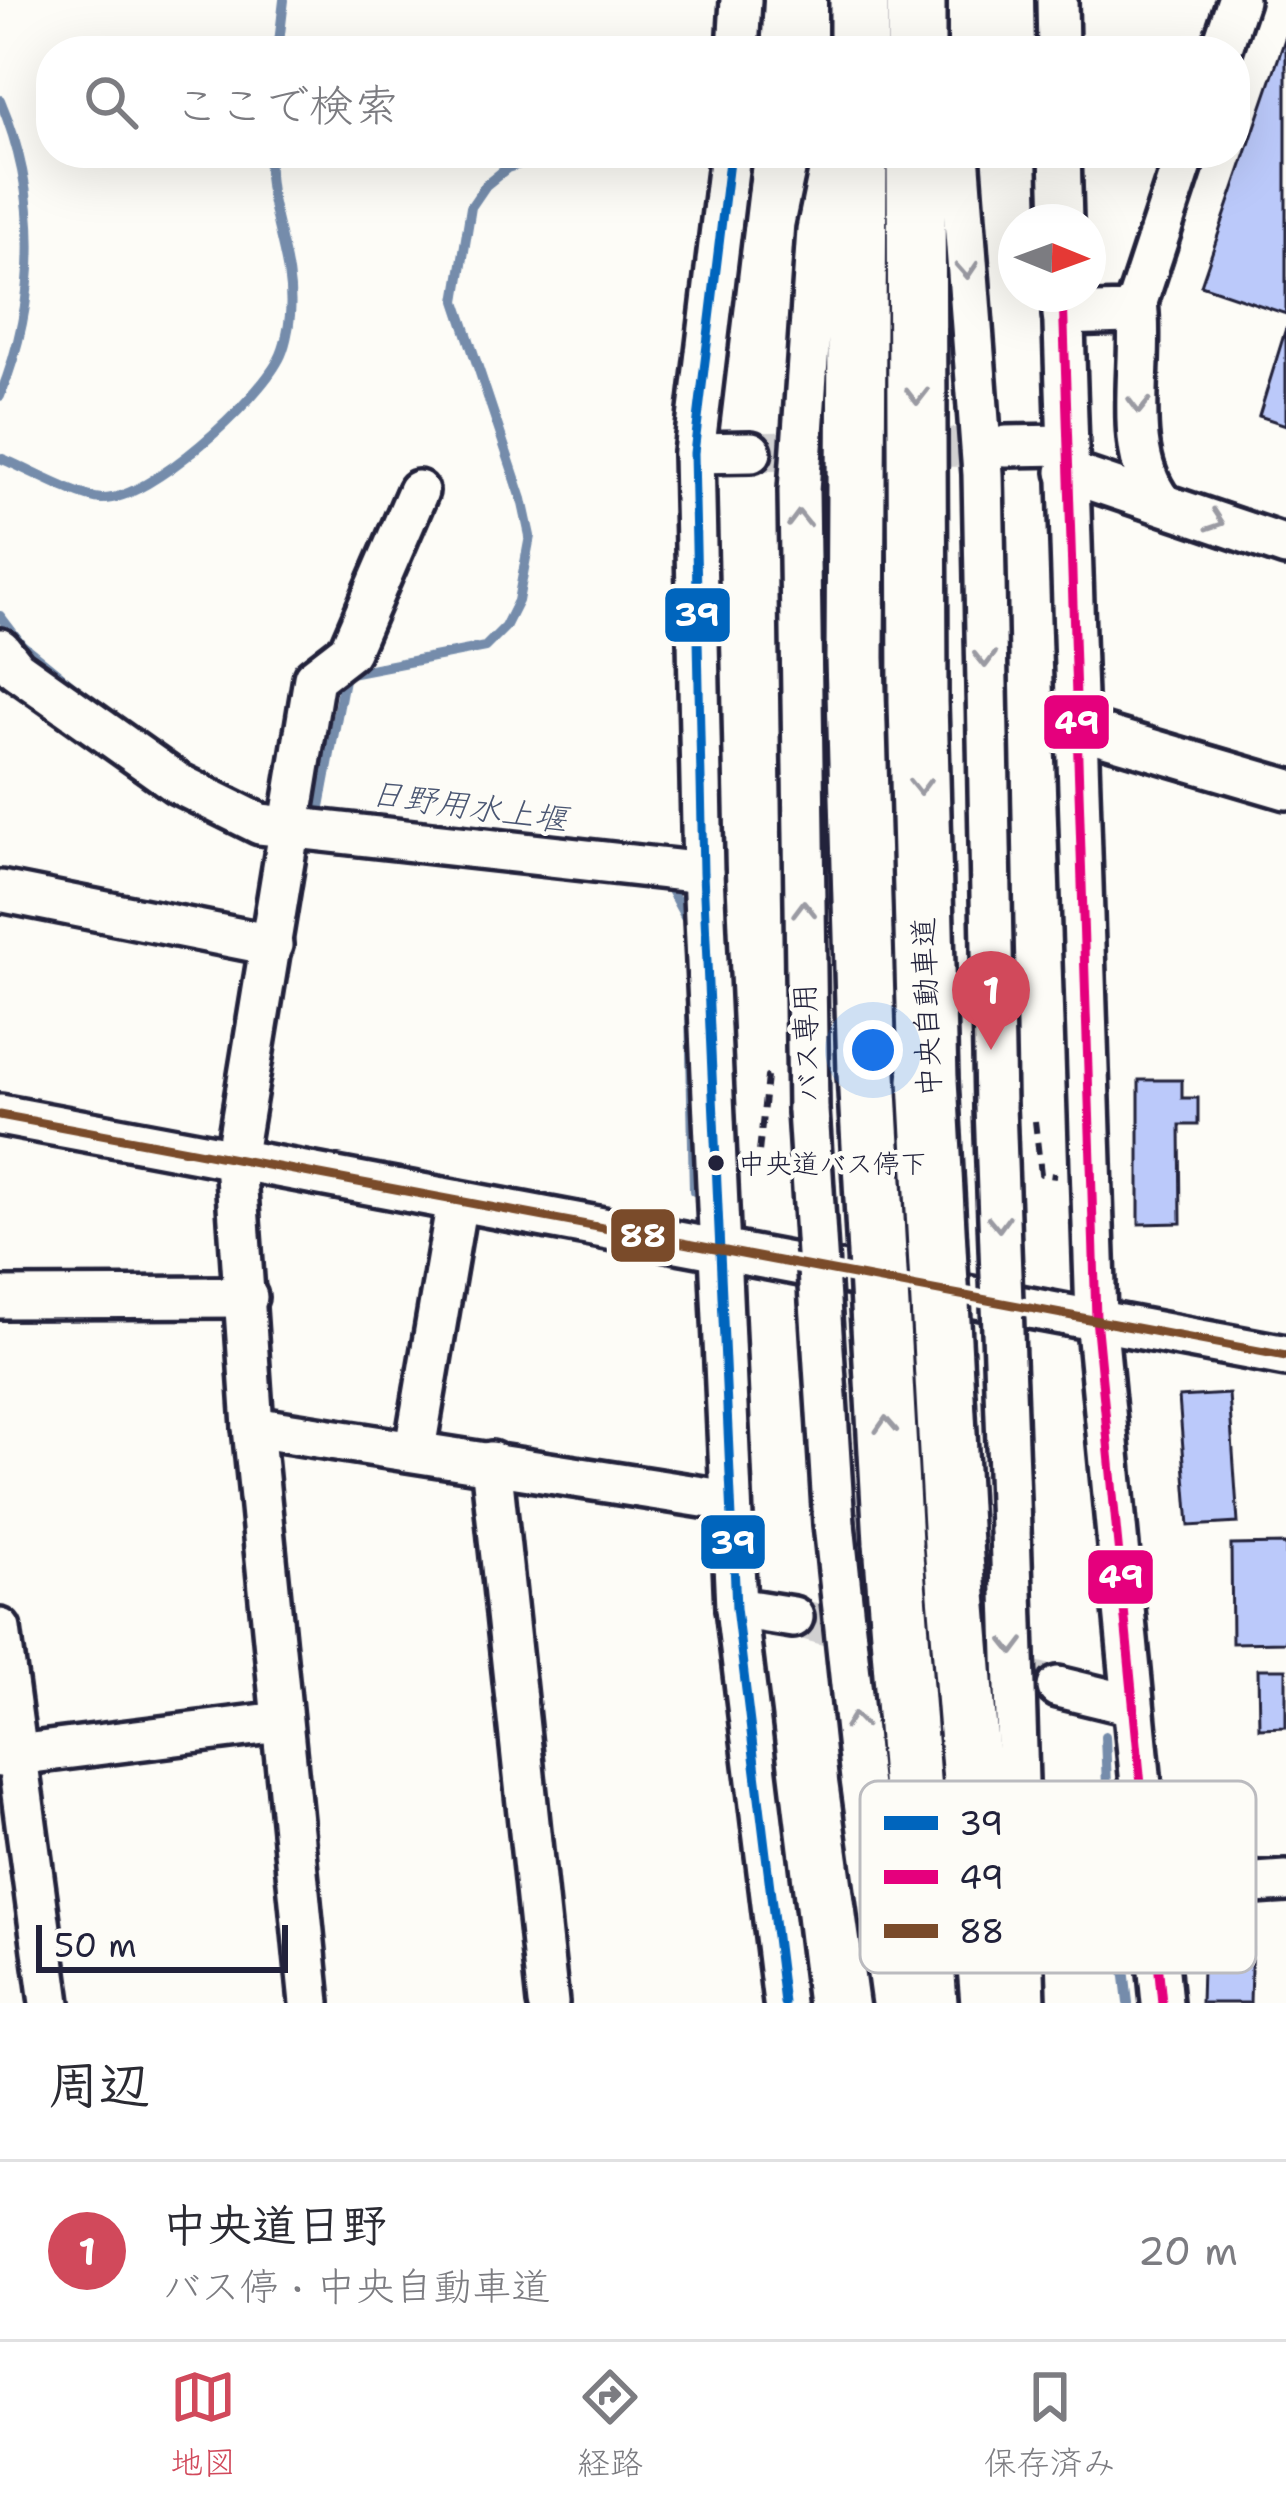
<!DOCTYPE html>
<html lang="ja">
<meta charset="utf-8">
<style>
body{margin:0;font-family:"Shantell Sans","Klee One",sans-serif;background:#f7f7f7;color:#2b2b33}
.compass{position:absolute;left:998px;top:204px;width:108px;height:108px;border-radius:50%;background:#fff;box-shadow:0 12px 48px #0002;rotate:91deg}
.scale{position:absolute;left:36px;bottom:30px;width:252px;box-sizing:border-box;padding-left:12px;border:6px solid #22223b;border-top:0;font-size:33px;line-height:42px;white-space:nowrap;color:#22223b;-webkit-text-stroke:9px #fdfcf7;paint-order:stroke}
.you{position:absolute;left:873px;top:1050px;width:42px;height:42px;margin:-30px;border:9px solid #fff;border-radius:50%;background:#1a73e8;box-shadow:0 0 0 18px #1a73e833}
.badge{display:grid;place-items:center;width:78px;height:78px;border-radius:50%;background:#d1495b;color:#fff;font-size:39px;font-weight:700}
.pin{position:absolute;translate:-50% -99px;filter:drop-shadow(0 3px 6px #0008)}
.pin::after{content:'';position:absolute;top:63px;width:42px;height:36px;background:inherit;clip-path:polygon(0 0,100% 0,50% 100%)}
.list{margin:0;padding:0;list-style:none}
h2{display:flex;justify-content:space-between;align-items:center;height:156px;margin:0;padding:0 48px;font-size:51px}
h2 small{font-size:39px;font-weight:400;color:#7c7c81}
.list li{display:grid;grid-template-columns:78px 1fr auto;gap:36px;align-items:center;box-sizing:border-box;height:180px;padding:0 48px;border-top:3px solid #e1e1e2}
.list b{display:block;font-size:45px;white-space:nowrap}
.list p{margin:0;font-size:39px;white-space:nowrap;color:#7c7c81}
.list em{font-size:39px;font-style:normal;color:#7c7c81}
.icon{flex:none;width:66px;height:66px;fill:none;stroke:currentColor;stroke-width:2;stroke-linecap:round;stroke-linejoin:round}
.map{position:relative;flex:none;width:1286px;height:2003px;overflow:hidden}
.search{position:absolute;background:#fff;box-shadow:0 12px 48px #0002;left:36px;right:36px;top:36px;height:132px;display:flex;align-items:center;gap:30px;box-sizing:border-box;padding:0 42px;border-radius:48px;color:#7c7c81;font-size:45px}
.sheet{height:336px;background:#fff}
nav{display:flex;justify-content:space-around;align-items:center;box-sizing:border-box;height:168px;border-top:3px solid #e1e1e2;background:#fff;font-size:33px;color:#7c7c81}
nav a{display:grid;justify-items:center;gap:6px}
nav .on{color:#d1495b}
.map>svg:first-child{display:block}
</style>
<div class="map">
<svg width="1286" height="2003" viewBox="0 0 1286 2003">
<rect width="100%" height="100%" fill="#fdfcf7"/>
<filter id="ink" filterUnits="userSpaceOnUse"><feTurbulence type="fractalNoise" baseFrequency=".00833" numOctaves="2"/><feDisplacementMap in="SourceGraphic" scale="24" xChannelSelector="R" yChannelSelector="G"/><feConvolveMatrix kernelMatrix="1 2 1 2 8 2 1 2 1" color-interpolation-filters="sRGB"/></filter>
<g filter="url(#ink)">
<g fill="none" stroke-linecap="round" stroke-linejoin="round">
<g stroke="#748cab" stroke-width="10">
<polyline points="278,51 284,0"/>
<path d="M0,100C40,194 39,300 0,396"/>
<path d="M0,458C24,467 79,498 102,499C151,500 258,400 279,359C285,348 289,328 290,315C295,259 265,210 269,153"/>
<polyline points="0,616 22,645 75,688"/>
<polyline points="319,812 345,674 485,647 505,627 518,601 530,536 522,499 456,301 471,207 486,185 507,168 557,153"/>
<polyline points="666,881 688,922"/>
<polyline points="690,1007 694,1191"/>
<polyline points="1105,1736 1109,1837 1128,2003"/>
</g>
</g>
<g fill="#bbc9fa" stroke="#22223b" stroke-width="3">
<polygon points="1286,36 1286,314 1201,285"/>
<polygon points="1286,328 1286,425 1259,416"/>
<polygon points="1139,1080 1182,1080 1182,1098 1198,1098 1198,1125 1180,1125 1181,1223 1139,1224"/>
<polygon points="1229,1394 1238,1523 1189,1526 1179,1397"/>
<polygon points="1286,1544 1286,1642 1232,1643 1231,1545"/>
<polygon points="1258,1669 1286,1669 1286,1727 1259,1728"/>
<polygon points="1203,1933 1252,1934 1250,2003 1201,2003"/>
</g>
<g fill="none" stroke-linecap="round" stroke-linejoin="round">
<g stroke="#d1d0d1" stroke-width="39" stroke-dasharray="39 20" stroke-linecap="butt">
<polyline points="751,452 1006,446"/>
<polyline points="793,1617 1058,1687"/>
</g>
<defs>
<g id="minor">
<polyline points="1057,0 1058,51"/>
<polyline points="738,51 741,0"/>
<polyline points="1221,51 1238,0"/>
<polyline points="730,153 694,453 703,873 736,1608 784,2003"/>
<polyline points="959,153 983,474 995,1106"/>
<polyline points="1060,153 1062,222"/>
<polyline points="1063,294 1096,1318 1162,2003"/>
<path d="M1137,302C1145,365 1120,449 1161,502"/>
<polyline points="1063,315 1128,313 1137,302 1186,153"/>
<polyline points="1006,446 1066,445"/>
<polyline points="694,453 751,452"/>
<polyline points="1067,472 1286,546"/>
<polyline points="0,649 16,669 177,783 260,824 703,873"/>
<polyline points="1075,727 1286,789"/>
<polyline points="0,891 272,945"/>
<polyline points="808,1110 799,491 817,230 833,153"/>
<polyline points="0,1115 1286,1356"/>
<polyline points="0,1298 247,1297"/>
<polyline points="253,1427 729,1501"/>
<polyline points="415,1449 457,1201"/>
<polyline points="491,1462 548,2003"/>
<polyline points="834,1524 861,1779 892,2003"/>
<polyline points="1010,1529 1025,2003"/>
<polyline points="736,1608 793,1617"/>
<polyline points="0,1629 50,2003"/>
<polyline points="1058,1687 1132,1705"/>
<polyline points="0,1757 280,1722"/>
<polyline points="1153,1890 1286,1881"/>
<polyline points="310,2003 253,1427 235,1161 314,678 349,651 418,491"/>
</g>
<g id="highway">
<polyline points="916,0 916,51"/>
<polyline points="859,51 859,0"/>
<polyline points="858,153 855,658 867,1073"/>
<polyline points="916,153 918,702 928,1080"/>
<polyline points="893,1542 928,2003"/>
<polyline points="953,1545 990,2003"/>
</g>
</defs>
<use href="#minor" stroke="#22223b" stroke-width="48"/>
<use href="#highway" stroke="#22223b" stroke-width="66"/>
<g stroke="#22223b" stroke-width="6" stroke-dasharray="12 9" stroke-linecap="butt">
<polyline points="1035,1121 1041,1174 1057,1176"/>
<polyline points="748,1162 758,1162 767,1077 774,1075"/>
</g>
<use href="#minor" stroke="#fdfcf7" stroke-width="39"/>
<use href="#highway" stroke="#fdfcf7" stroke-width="57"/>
<defs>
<g id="minor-bridge">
<polyline points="995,1106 1010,1529"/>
<polyline points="808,1110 834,1524"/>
</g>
<g id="highway-bridge">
<polyline points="867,1073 893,1542"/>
<polyline points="928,1080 953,1545"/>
</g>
</defs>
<use href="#minor-bridge" stroke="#22223b" stroke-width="48" stroke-linecap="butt"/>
<use href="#highway-bridge" stroke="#22223b" stroke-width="66" stroke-linecap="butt"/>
<use href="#minor-bridge" stroke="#fdfcf7" stroke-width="39"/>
<use href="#highway-bridge" stroke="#fdfcf7" stroke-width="57"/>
<defs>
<polyline id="bus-1" points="730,153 694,453 703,873 736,1608 784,2003"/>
<polyline id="bus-2" points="1063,294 1096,1318 1162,2003"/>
<polyline id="bus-3" points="0,1115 1286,1356"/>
</defs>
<use href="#bus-1" stroke="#fdfcf7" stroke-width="18"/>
<use href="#bus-2" stroke="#fdfcf7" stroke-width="18"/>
<use href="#bus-3" stroke="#fdfcf7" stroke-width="18"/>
<use href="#bus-1" stroke="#0065bd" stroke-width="9"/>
<use href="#bus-2" stroke="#e5007d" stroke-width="9"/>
<use href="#bus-3" stroke="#7a4b2a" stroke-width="9"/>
</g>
<defs><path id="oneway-chevron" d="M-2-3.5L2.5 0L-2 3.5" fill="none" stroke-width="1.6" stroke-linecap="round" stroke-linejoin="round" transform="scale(3)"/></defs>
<g stroke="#9a9aa2">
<use href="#oneway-chevron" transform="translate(967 270) rotate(86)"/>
<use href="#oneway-chevron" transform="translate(917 396) rotate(90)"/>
<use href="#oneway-chevron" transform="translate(1139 405) rotate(91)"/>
<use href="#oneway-chevron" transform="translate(799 519) rotate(-91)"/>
<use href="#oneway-chevron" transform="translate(1216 521) rotate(19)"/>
<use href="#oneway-chevron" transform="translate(985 659) rotate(89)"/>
<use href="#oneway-chevron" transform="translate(920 786) rotate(89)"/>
<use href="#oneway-chevron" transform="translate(804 909) rotate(-91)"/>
<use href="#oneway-chevron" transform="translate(999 1223) rotate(88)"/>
<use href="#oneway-chevron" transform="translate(886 1425) rotate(-93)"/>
<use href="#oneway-chevron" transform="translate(1013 1646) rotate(89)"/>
<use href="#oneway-chevron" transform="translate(855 1721) rotate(-96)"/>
</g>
</g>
<circle fill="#22223b" stroke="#fdfcf7" stroke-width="4.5" cx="716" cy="1163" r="10"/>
<g text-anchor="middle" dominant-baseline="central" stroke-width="9" stroke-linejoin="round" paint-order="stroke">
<g font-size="27" fill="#22223b" stroke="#fdfcf7" text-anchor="start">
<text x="738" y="1163">中央道バス停下</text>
</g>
<g font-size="30" fill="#22223b" stroke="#fdfcf7">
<text transform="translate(926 1007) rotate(-92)">中央自動車道</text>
<text transform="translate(806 1043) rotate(-92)">バス専用</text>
</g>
<g font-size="33" font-style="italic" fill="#4b5773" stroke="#fdfcf7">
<text transform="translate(469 806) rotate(8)">日野用水上堰</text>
</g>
</g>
<rect x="860" y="1781" width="396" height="192" rx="18" fill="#fdfcf7" stroke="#bbbbbf" stroke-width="3"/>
<rect x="884" y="1816" width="54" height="14" fill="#0065bd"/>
<rect x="884" y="1870" width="54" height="14" fill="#e5007d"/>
<rect x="884" y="1924" width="54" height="14" fill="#7a4b2a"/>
<g font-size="33" fill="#22223b">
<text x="959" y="1835">39</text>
<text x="959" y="1889">49</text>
<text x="959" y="1943">88</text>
</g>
<g stroke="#fdfcf7" stroke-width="4.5">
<rect x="663" y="586" width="69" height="58" rx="12" fill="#0065bd"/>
<rect x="1042" y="693" width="69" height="58" rx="12" fill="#e5007d"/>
<rect x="609" y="1207" width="68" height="57" rx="12" fill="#7a4b2a"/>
<rect x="699" y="1513" width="68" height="58" rx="12" fill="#0065bd"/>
<rect x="1086" y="1548" width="69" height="58" rx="12" fill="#e5007d"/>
</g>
<g font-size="33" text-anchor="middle" font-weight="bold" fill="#fff">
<text x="697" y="626">39</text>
<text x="1077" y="734">49</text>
<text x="643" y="1247">88</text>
<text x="733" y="1554">39</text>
<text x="1121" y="1588">49</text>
</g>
</svg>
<svg class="compass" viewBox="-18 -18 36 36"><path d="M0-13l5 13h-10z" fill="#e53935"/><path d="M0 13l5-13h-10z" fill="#7c7c81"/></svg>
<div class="scale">50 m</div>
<div class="you"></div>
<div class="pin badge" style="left:991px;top:1050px">1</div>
<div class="search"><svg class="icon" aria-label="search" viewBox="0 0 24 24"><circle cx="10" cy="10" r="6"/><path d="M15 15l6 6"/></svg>ここで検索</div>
</div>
<section class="sheet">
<h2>周辺<small></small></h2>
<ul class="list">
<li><span class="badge">1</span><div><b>中央道日野</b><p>バス停 · 中央自動車道</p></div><em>20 m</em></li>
</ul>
</section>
<nav>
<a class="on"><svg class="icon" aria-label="map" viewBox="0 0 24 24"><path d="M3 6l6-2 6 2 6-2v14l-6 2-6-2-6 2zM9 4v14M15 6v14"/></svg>地図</a>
<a><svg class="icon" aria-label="directions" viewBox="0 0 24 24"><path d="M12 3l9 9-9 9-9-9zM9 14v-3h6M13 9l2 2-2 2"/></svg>経路</a>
<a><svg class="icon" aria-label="saved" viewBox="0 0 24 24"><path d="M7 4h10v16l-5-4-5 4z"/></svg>保存済み</a>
</nav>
